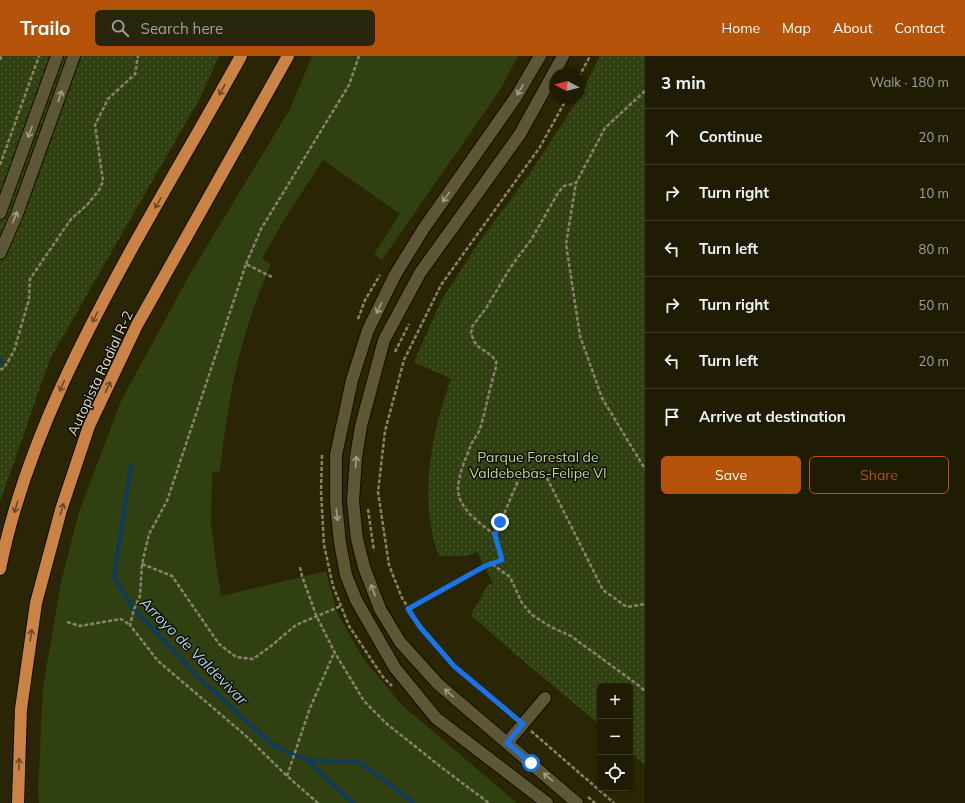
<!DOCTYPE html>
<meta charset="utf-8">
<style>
body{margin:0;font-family:Mulish,sans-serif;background:#28250d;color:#f1f3f6}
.controls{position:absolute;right:12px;bottom:12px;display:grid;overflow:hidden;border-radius:6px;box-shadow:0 1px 3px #0004}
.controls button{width:36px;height:36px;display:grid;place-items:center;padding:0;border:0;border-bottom:1px solid #3d3a25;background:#201c03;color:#f1f3f6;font:20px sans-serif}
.compass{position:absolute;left:549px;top:12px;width:36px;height:36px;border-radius:50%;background:#201c03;box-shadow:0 1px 3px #0004;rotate:277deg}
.stop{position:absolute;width:12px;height:12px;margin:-9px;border:3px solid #1a73e8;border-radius:50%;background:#fff}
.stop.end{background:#1a73e8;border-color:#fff;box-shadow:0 1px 4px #0008}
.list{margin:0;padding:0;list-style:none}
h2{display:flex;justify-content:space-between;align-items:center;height:52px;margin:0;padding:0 16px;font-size:17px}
h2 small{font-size:13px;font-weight:400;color:#a2a19a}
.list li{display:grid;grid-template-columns:26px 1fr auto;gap:12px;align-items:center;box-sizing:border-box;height:56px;padding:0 16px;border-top:1px solid #3d3a25}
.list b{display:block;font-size:15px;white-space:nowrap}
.list em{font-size:13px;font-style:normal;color:#a2a19a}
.actions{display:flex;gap:8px;padding:12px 16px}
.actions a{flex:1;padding:9px 0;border:1px solid #b45309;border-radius:6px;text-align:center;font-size:14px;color:#b45309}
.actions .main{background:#b45309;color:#fff}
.icon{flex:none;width:22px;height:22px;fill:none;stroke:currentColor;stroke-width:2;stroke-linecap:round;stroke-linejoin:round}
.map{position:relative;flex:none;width:645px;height:747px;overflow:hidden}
header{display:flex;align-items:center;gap:24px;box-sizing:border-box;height:56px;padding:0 20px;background:#b45309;color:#fff}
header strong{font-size:19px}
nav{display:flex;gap:22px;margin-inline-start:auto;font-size:14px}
.search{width:280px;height:36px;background:#28250d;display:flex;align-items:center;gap:10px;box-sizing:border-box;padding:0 14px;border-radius:6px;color:#a2a19a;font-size:15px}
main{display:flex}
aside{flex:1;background:#201c03}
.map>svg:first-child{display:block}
</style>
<header>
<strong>Trailo</strong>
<div class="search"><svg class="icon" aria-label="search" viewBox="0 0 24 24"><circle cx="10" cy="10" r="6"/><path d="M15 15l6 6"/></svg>Search here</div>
<nav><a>Home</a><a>Map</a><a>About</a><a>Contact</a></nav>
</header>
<main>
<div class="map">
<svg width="645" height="747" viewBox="0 0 645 747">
<defs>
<pattern id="park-dots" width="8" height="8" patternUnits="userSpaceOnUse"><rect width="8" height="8" fill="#304010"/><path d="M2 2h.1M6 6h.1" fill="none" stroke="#4d5b31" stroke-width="1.8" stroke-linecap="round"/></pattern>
</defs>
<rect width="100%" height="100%" fill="#2a2504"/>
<path fill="#304010" d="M312,0H518L500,34L382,204L374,198L400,158L323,104L282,167L262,203L271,208C264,224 258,240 252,257C234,308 226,362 220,415L212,417L211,468L216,508L221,540L326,515L337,556L363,602L401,648L517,747H39L38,735L43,630L61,526L79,456L121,345L190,218L290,53Z"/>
<g fill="url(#park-dots)">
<polygon points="0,0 219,0 200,42 50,303 0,446"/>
<path d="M600,0H645V709L630,695V630H600V669L515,598L471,559L487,530L493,527L477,496L466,500H439C418,444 431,378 451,323L414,306L441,245L479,186L528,120L579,42Z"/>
</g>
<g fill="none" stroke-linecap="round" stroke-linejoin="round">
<g stroke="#11395e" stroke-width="4">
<polyline points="0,305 2,307"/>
<polyline points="131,410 114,522 134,553 199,622 274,690 307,704 353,747"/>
<polyline points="307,704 359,706 407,741 413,747"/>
</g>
<defs>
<g id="minor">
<polyline points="540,0 516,41 424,172 395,219 368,274 352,324 336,399 336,447 340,487 346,519 356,544 395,612 436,662 547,747"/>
<polyline points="563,0 520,78 420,217 384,284 361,370 356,401 353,445 357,483 364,511 380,553 400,586 438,628 577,747"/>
<polyline points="0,157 57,0"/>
<polyline points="0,197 17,158 74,0"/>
<polyline points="507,687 545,642"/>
</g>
<g id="highway">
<path d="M0,513C13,448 36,386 63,327C115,214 181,109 241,0"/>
<polyline points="18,747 21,653 36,547 61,454 89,370 137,269 288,0"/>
</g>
</defs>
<use href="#minor" stroke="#120e00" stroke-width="14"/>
<use href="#highway" stroke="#120e00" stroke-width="14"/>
<g stroke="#88846b" stroke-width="2.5" stroke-dasharray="4 2" stroke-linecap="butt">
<polyline points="0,4 1,0"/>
<polyline points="579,21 590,0"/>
<polyline points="645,35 605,72 576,127 566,188 580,280 602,342 645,413"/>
<polyline points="0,109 39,0"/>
<polyline points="246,208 261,173 349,29 359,0"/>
<polyline points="272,221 246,208 167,445 149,478 142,508 140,540 134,553 130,569 158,605 245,679 287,720 318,747"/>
<polyline points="358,263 365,244 380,219"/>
<polyline points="395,296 409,268"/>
<polyline points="0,314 4,312 14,295 29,243 30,223 71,163 87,149 99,134 103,125 95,69 108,43 135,18 138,0"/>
<polyline points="322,399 321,435 324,489 333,530 349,570 383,621 392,630"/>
<polyline points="368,453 374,495"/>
<path d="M495,479C481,468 458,453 458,433C458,420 466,401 471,389C473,383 478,379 480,373C486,352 490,331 496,311V305L492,300L476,289L471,278L472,271L486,252L512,209L531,184L558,137L564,130L576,127"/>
<polyline points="142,508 172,520 219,588 236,601 253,603 271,590 296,569 341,550"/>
<polyline points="492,508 510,521 522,547 532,559 551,571 571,580 638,629 645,635"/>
<polyline points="300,511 302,520 316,559 335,597 364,645 387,668 441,711 489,747"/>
<polyline points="408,553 485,510 502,504 495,479 521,418 533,414 545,418 603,534 627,551 645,548"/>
<polyline points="67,566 80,570 121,563 130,569"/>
<polyline points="513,661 454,611 420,571 402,542 389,509 378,436 385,375 404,304 441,229 540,91 567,42"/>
<polyline points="531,675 614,747"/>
<polyline points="287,720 310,652 334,597"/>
<polyline points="588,741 595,747"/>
</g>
<use href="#minor" stroke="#5d5737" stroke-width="12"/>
<use href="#highway" stroke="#ca8345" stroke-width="12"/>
</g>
<defs><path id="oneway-shaft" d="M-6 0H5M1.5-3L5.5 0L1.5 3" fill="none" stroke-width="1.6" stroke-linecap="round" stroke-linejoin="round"/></defs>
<g stroke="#6d4824">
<use href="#oneway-shaft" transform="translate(222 34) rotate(119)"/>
<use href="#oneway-shaft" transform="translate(158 147) rotate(120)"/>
<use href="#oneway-shaft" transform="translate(95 261) rotate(118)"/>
<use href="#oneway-shaft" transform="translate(62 330) rotate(114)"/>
<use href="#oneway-shaft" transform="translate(108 331) rotate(-64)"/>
<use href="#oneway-shaft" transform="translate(16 451) rotate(107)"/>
<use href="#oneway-shaft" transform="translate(62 453) rotate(-73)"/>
<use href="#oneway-shaft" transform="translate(31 579) rotate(-82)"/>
<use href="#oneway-shaft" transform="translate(19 708) rotate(-88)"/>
</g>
<g stroke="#a39e86">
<use href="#oneway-shaft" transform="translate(520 34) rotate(120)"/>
<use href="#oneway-shaft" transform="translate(60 40) rotate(-71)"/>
<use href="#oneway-shaft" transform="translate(30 76) rotate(110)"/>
<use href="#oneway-shaft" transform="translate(446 141) rotate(125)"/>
<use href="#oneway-shaft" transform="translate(15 161) rotate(-67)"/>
<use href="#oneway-shaft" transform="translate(379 252) rotate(116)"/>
<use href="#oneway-shaft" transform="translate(356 406) rotate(-85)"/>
<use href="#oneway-shaft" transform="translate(337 459) rotate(83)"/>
<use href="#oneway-shaft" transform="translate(373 534) rotate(-111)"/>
<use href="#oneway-shaft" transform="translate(449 637) rotate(-139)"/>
<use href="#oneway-shaft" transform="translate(548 721) rotate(-139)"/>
</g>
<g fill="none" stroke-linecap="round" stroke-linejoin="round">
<polyline stroke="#1a73e8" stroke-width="5" points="500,466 495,479 502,504 485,510 408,553 420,571 454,610 523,668 507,687 531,707"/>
</g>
<g text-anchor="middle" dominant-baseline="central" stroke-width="3" stroke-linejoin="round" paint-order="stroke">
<g font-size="14" fill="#dcd9c7" stroke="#100e03">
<text transform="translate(100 317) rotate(-65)">Autopista Radial R-2</text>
</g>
<g font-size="14" fill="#bcda8b" stroke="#100e03">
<text x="538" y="401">Parque Forestal de<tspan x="538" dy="16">Valdebebas-Felipe VI</tspan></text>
</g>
<g font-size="15" font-style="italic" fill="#aed1f7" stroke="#100e03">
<text transform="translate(194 595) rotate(45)">Arroyo de Valdevivar</text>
</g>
</g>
</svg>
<div class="controls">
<button>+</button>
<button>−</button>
<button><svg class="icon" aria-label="locate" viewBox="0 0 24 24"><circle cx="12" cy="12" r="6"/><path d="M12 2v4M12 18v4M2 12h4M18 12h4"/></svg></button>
</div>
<svg class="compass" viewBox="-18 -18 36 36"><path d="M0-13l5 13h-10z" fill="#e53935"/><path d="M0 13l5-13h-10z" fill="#a2a19a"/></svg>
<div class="stop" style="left:531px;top:707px"></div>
<div class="stop end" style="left:500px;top:466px"></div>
</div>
<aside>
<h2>3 min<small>Walk · 180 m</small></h2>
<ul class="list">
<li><svg class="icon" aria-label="ahead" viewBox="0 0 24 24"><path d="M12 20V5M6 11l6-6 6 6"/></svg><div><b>Continue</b></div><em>20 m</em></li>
<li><svg class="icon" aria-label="right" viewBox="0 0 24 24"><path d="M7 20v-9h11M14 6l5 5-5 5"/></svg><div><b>Turn right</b></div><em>10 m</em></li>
<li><svg class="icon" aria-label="left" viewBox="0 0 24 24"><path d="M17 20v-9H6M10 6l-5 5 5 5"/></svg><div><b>Turn left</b></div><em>80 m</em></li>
<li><svg class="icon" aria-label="right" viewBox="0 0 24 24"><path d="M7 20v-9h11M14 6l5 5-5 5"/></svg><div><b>Turn right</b></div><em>50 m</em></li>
<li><svg class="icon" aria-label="left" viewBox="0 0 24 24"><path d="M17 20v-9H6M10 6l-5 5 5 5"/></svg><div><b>Turn left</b></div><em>20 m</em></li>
<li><svg class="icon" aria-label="arrive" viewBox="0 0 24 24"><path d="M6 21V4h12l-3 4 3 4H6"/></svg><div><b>Arrive at destination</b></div></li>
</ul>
<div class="actions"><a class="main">Save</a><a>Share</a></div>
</aside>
</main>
